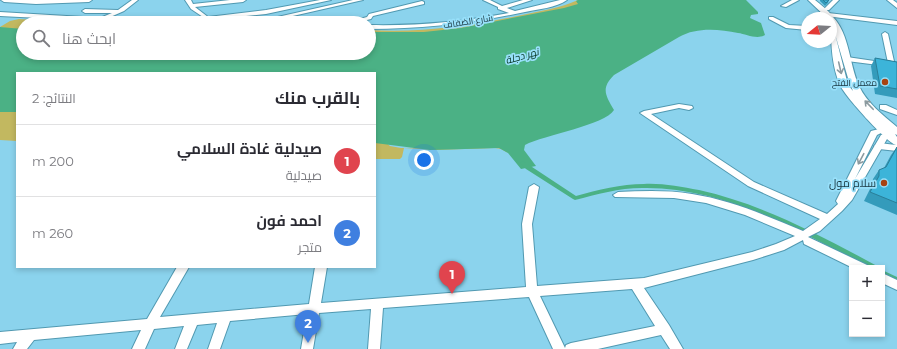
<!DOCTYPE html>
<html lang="ar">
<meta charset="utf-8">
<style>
body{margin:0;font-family:Montserrat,Cairo,sans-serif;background:#f2f2f3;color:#2b2b33;direction:rtl}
.controls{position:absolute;right:12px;bottom:12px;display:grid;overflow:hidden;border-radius:0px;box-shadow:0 2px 6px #0003}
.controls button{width:36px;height:36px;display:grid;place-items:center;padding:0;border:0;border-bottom:1px solid #e1e1e2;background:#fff;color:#2b2b33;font:20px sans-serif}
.compass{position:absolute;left:801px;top:12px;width:36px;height:36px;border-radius:50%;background:#fff;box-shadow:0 2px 6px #0003;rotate:252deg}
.you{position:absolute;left:424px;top:160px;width:14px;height:14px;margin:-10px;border:3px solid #fff;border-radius:50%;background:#1a73e8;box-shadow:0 0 0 6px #1a73e833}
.badge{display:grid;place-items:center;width:26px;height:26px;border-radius:50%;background:#2563eb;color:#fff;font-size:13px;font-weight:700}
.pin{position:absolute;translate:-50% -33px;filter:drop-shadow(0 1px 2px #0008)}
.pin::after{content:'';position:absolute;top:21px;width:14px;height:12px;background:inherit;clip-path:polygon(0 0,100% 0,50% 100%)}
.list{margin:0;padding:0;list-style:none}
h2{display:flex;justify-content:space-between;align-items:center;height:52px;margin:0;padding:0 16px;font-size:17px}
h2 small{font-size:13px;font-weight:400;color:#7c7c81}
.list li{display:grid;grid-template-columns:26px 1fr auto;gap:12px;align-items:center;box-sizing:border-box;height:72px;padding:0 16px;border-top:1px solid #e1e1e2}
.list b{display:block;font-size:15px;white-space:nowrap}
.list p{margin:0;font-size:13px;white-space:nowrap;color:#7c7c81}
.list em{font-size:13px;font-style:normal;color:#7c7c81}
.icon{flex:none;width:22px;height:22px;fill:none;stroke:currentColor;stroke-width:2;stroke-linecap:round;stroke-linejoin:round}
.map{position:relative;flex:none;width:897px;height:349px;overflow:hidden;direction:ltr}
.search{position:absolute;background:#fff;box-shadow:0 2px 6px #0003;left:16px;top:16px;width:360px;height:44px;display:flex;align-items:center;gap:10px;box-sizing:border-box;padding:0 14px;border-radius:22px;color:#7c7c81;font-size:15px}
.panel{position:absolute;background:#fff;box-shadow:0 2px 6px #0003;left:16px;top:72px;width:360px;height:196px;border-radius:0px;direction:rtl}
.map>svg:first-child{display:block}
</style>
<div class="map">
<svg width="897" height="349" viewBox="0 0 897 349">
<rect width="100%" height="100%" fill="#8bd3ed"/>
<g fill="#c2b860">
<path d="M578,0L580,5L539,15L439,32L369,33V30C421,33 471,26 522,15C541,11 560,8 578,0Z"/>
<polygon points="19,19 54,21 65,19 60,22 73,20 75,20 74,23 83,23 23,23 23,31 0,27 10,21"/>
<polygon points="0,95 17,108 17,141 0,140"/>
<polygon points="375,133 390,146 401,148 496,146 503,148 508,153 501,149 495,148 435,150 404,148 402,157 400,159 375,159"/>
</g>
<path fill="#4bb185" d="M578,0H746L758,12V14L751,15L750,18L761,23L765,35C757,40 746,34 738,33C719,29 696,27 679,37L614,75C601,88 605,95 614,110C605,125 544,135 525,145L524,150L536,166L521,169L508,153L499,148L430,150L375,143V73H17V112H0V27L23,29V53H369V32H424L461,28L564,8L578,4L576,1Z"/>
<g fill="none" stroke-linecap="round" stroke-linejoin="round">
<g fill="#4bb185" fill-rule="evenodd">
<path d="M523,161L576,196C598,190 621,184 644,184C662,183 681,187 699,190C762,204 820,235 877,266L878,268H868C802,231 724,188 647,188C622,187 598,194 575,200L573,199L526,169L520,163Z"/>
<polygon points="882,270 897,277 897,284 882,277"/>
</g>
<defs>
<g id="minor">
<polygon points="1,0 92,0 89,2 36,4 4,2"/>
<polygon points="132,0 138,0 124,11 108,18 170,21 173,23 139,23 0,16 0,12 100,18 112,13 85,13 82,11 85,9 118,10"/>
<polygon points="185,0 191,0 193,4 230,0 246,0 243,2 195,7 208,17 266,10 320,0 331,0 266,14 196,21 194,23 187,23 192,19 203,17 191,9"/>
<polygon points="353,0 363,0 262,23 251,23"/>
<path d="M483,0H490L502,6L523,0H532L507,8L515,11L560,0H567C556,8 538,9 525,12C473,23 422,29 369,29V25C416,26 463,22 509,13L498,9V7Z"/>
<polygon points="792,0 799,0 786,7 781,6"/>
<polygon points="833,0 839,0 829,10 825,10 825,8"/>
<polygon points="887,0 893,0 897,3 897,8"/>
<polygon points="422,1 424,2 424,4 373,16 371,19 355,23 345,23 367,17 369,14"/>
<polygon points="828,13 897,21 897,25 826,16 825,15"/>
<polygon points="769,17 773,17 789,25 807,26 807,30 786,28 769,19"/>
<polygon points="885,32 888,34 895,66 894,67 847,61 844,59 847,57 888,63 882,34"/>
<path d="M679,104L692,106L693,108L689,110L679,108L651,114L754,182L827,214L838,204L836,201L871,131L883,128L887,130L877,135L855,179L881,135L889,133H892L893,135L887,139L852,200L842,211L820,231L808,237L867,265L869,268H853L804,244L803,240L784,250L753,260L644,288L669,325L683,349H670L661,335L598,349H553L529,297L383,308L380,349H368L371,309L319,313L313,349H301L307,314L230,321L220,349H208L217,323L197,325L187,349H175L184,326L154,329L145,349H132L141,330L34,340L27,349H13L17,342L0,344V332L147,319L177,267H189L160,317L309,304L315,267H327L321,303L526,287L522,224L529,187L534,184L539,187L532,224L537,286L644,278L752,252L776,244L795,236L745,215L706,203L674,198L615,197L613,195L618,192C643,191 668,190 692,194C731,200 767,216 803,231L820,219L748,186L640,113L644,111ZM632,289L655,326L571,343L566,345L565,348L540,296Z"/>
<polygon points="880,105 886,105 897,110 897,115 880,109"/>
<polygon points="882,273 897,280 897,290 882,283"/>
</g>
<path id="major" d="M808,0H815C821,5 828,10 833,17C850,35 849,64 859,86C867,103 883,115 897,127V135L895,134L897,137V151L879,149L874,146L879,143L896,145C886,142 844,95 840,85C832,67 831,45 831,28H833L831,18H827ZM835,34L848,78L853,91L848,85Z"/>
</defs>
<use href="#minor" stroke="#5199b1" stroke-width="2"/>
<use href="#major" stroke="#5199b1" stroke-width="2"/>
<use href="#minor" fill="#fff" fill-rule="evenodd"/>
<use href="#major" fill="#fff" fill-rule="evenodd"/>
</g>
<g fill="#349bbb">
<polygon points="820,0 829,0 828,3 825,6 820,1"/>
<polygon points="875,58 897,62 897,98 875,94 871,66"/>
<polygon points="897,147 897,215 864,201 872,185 873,179 879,170 884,168 891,155"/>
</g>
<g fill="#3cb4d9" stroke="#2a7e98">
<polygon points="823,0 829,0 826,3"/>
<polygon points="875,58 897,62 897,89 880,86"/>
<polygon points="897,147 897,203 870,192 879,176 879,170 886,167"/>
</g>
<defs><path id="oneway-shaft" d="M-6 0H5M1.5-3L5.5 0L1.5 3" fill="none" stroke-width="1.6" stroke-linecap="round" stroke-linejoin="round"/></defs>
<g stroke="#8c9ba0">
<use href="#oneway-shaft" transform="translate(840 68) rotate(77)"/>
<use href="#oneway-shaft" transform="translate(869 105) rotate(-134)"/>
<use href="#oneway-shaft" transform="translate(861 159) rotate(118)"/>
</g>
<g fill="#a74311" stroke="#98e0fa" stroke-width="1.5">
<circle cx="885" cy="82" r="4"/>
<circle cx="884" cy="183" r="4"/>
</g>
<g text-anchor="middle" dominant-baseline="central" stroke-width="3.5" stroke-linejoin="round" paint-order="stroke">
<g font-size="9" fill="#193741" stroke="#98e0fa">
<text transform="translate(468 21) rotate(-9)">شارع الضفاف</text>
</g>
<g font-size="9" fill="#193741" stroke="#98e0fa" text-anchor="end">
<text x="877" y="82">معمل الفتح</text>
</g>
<g font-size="10" font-style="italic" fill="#033220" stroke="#98e0fa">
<text transform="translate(522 56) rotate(-16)">نهر دجلة</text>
</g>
<g font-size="11" fill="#193741" stroke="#98e0fa" text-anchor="end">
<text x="876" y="183">سلام مول</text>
</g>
</g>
</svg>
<div class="controls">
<button>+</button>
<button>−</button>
</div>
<svg class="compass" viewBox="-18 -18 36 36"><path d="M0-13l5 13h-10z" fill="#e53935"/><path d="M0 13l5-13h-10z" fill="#7c7c81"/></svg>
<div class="you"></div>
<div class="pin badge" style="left:452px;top:294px;background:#e0444e">1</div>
<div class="pin badge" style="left:308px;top:343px;background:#3f7fe0">2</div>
<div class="search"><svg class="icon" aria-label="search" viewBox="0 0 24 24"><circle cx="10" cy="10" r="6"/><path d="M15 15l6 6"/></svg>ابحث هنا</div>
<section class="panel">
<h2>بالقرب منك<small>النتائج: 2</small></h2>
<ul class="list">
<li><span class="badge" style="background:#e0444e">1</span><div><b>صيدلية غادة السلامي</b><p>صيدلية</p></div><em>200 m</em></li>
<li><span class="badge" style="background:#3f7fe0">2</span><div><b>احمد فون</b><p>متجر</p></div><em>260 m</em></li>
</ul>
</section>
</div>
